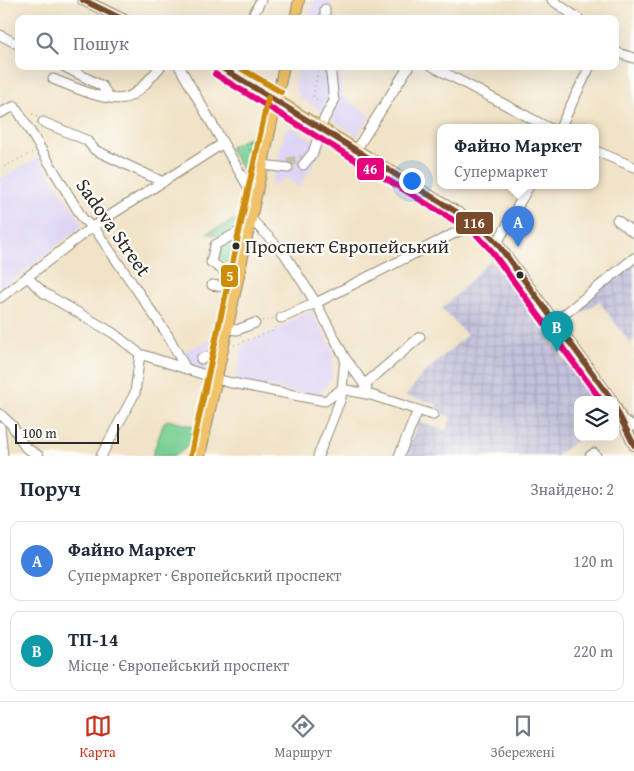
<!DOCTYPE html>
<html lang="uk">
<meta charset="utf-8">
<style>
body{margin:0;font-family:"Gentium Book Plus",serif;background:#f2f2f3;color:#1f2937}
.controls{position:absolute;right:15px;bottom:15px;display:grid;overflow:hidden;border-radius:10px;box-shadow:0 5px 20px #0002}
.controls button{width:45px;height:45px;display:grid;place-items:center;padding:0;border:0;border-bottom:1px solid #e0e1e3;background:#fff;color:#1f2937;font:25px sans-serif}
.scale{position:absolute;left:15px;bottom:12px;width:104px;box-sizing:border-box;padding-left:5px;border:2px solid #2b2b2b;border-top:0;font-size:14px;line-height:18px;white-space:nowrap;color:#2b2b2b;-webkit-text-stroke:4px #fdfcf7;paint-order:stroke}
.you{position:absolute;left:411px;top:180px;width:18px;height:18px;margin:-12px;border:4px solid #fff;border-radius:50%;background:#1a73e8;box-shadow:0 0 0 8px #1a73e833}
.badge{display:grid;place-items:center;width:32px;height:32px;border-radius:50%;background:#c8321e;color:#fff;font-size:16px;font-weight:700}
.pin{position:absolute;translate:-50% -41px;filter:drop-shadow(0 1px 2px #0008)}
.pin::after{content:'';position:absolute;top:26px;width:18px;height:15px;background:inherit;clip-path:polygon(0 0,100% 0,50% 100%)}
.popup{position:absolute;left:437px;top:124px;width:162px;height:65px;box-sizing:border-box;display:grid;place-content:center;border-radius:10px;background:#fff;filter:drop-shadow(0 1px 4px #0005);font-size:16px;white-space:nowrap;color:#747a83}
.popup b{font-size:19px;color:#1f2937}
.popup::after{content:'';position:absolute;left:50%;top:100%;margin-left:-10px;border:10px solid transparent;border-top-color:#fff}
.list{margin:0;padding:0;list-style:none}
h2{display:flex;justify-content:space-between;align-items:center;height:65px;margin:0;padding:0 20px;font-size:21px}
h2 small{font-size:16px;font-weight:400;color:#747a83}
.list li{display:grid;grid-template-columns:32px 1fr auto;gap:15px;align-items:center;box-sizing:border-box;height:80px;margin:0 10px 10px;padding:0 10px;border:1px solid #e0e1e3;border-radius:10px}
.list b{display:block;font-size:19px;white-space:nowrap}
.list p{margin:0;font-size:16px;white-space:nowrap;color:#747a83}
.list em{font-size:16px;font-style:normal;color:#747a83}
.icon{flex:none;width:28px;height:28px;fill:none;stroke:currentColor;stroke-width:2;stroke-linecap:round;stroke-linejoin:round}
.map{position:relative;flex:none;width:634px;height:456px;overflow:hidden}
.search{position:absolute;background:#fff;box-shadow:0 5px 20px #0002;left:15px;right:15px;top:15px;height:55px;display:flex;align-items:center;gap:12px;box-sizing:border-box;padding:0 18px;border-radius:10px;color:#747a83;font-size:19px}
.sheet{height:245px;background:#fff}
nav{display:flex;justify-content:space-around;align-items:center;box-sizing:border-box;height:70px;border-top:1px solid #e0e1e3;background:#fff;font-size:14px;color:#747a83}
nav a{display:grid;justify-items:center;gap:2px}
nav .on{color:#c8321e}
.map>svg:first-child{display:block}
</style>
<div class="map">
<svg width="634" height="456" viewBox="0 0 634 456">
<defs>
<pattern id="industrial-grid" width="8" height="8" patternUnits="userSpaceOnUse" patternTransform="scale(1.25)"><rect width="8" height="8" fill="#c3c1db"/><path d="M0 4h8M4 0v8" fill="none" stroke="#a8a6bc"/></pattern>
</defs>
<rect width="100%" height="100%" fill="#fdfcf7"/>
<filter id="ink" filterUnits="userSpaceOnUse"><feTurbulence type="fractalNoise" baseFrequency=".02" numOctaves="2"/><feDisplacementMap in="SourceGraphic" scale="10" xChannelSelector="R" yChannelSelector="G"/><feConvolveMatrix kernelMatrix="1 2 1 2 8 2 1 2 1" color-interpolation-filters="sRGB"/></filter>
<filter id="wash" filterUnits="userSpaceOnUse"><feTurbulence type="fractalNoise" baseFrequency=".0096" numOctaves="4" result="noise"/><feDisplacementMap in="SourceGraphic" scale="20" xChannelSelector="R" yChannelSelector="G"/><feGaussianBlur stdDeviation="1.12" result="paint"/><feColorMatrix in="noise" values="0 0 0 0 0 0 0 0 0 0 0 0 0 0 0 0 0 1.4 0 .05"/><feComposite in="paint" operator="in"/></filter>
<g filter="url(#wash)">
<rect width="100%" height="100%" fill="#f1e3c7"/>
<g fill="#ded5f5">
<polygon points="313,0 331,0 333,19 309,19"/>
<polygon points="299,66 339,66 343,96 370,116 357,136 300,97 295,87"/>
<polygon points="291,127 324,146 299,187 286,178 271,186 285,130"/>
<polygon points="39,157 83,225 0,290 0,179"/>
<polygon points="310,310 333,349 332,378 318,396 238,381 236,377 242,344 274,331"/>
<polygon points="210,340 212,347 205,371 189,366 183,352"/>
</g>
<g fill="url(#industrial-grid)">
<polygon points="491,260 595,400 578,400 578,437 581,437 556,456 405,456 419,421 446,431 451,417 435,411 437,404 406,396 420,377 467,335 442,309"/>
<polygon points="634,262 634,340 630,343 599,301 571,321 567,316"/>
</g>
<g fill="#78cf94" stroke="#527d60">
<polygon points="249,137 254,143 253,150 247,149 246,154 251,156 247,177 229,148"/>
<polygon points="241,217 238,228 220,237 207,233"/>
<polygon points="236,237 229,271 224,269 228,263 217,256 219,246"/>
<polygon points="168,420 195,427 192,443 175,456 152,456 164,422"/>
</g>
</g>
<g filter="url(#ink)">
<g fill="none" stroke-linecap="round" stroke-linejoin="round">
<polyline stroke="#c9bea8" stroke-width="9" stroke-dasharray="9 4.5" stroke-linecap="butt" points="287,162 302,159"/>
<defs>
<g id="minor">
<polyline points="552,0 579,19"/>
<polyline points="325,9 325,19"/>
<polyline points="251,19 261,0"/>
<polyline points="0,35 19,45"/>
<polyline points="615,52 634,58"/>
<polyline points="63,66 102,86 109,97"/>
<polyline points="179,66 255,199"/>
<polyline points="432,66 549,128"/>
<path d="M53,79C71,86 112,106 130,96C142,90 152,76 161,66"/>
<polyline points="0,113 15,106 83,219 97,232 167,334 185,367"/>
<polyline points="43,122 86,140 95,150 163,182"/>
<polyline points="560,128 590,66"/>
<polyline points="356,150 409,66"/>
<polyline points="596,151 634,167"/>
<polyline points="262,165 288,168"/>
<polyline points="303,165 313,153 324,119 334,101 330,66"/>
<polyline points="251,219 284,253 316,303 345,358 341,398 318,456"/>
<polyline points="617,220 634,233"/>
<polyline points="497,243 529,186"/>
<polyline points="27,277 44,293 113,333 140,354 227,382 325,401 342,389 371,395 433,415"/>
<polyline points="237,280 211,262 215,245 249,226"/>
<polyline points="212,285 236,289"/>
<polyline points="0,298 92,227 222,144"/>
<polyline points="281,318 316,303 475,223"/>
<polyline points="555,322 634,258"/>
<polyline points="227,329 237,330 255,323"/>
<polyline points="345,358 367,388"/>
<polyline points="201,359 209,356 221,357"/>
<polyline points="364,385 420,337"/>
<polyline points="0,414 12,425 25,447 39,456"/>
<polyline points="623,420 634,426"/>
<polyline points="0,427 3,456"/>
<polyline points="101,456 135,393 140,354"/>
<polyline points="399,456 418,410"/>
<polyline points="590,456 594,453 596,456"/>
</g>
<g id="major">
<polyline points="83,0 123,19"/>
<polyline points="295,19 299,0"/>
<polyline points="219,66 261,90 481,227 497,243 612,400"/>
<polyline points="615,406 634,445"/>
<polyline points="200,456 284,66"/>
</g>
</defs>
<use href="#minor" stroke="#8e8779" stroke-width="11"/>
<use href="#major" stroke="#8e8779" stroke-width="12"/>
<g stroke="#8e8779" stroke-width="1" stroke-dasharray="1 4" stroke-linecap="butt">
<polyline points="319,66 313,97 323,104"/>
<polyline points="28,111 37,117"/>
<polyline points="236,148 251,143 255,138"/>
<polyline points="250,150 251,144"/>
<polyline points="0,169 33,152"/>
<polyline points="262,321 273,319"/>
<polyline points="234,345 273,331 277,324"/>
<polyline points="213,348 225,297"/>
</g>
<use href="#minor" stroke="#fff" stroke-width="9"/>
<use href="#major" stroke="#f1c36a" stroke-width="10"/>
<defs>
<g id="bus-1">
<polyline points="83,0 122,19"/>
<polyline points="219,66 481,227 497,243 612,400"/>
<polyline points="615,407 634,445"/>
</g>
<polyline id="bus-2" points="215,74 476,234 490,249 601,400"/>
<g id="bus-3">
<polyline points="237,66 281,92"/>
<polyline points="191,454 268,98"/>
</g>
</defs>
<use href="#bus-1" stroke="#fdfcf7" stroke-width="10"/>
<use href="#bus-2" stroke="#fdfcf7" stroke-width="10"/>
<use href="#bus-3" stroke="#fdfcf7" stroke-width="10"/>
<use href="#bus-1" stroke="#7a4b2a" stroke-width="6"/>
<use href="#bus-2" stroke="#e5007d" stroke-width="6"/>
<use href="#bus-3" stroke="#ce8d09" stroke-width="6"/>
</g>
</g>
<g fill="#2b2b2b" stroke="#fdfcf7" stroke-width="2">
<circle cx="236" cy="246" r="4.5"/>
<circle cx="520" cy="275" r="4.5"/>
</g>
<g text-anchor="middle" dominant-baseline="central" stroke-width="4.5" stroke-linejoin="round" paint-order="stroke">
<g font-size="19" fill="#2b2b2b" stroke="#fdfcf7" text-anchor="start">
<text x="245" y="246">Проспект Європейський</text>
</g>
<g font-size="20" fill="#2b2b2b" stroke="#fdfcf7">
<text transform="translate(114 227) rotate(55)">Sadova Street</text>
</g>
</g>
<g stroke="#fdfcf7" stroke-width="2">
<rect x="356" y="157" width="29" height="24" rx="5" fill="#e5007d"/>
<rect x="455" y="211" width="39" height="24" rx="5" fill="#7a4b2a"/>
<rect x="220" y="264" width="19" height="24" rx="5" fill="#ce8d09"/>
</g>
<g font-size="14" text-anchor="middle" font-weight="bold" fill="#fff">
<text x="370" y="174">46</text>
<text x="474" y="228">116</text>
<text x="230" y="281">5</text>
</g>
</svg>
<div class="controls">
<button><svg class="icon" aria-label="layers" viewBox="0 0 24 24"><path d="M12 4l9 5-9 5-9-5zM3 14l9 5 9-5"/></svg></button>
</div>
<div class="scale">100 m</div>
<div class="you"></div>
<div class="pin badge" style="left:518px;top:247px;background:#3f7fe0">A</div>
<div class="popup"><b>Файно Маркет</b>Супермаркет</div>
<div class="pin badge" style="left:557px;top:352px;background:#0f9aa8">B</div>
<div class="search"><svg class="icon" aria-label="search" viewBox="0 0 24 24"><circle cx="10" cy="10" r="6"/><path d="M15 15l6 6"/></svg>Пошук</div>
</div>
<section class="sheet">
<h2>Поруч<small>Знайдено: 2</small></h2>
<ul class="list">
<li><span class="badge" style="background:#3f7fe0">A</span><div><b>Файно Маркет</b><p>Супермаркет · Європейський проспект</p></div><em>120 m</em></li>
<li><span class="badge" style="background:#0f9aa8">B</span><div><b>ТП-14</b><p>Місце · Європейський проспект</p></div><em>220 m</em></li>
</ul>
</section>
<nav>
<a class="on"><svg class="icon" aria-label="map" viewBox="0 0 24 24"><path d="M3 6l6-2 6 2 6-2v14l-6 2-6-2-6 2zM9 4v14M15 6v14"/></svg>Карта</a>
<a><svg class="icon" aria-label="directions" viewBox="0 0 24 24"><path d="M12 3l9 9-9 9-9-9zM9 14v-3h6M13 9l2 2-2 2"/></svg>Маршрут</a>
<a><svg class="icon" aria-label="saved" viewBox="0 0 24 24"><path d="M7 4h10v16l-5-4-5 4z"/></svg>Збережені</a>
</nav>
